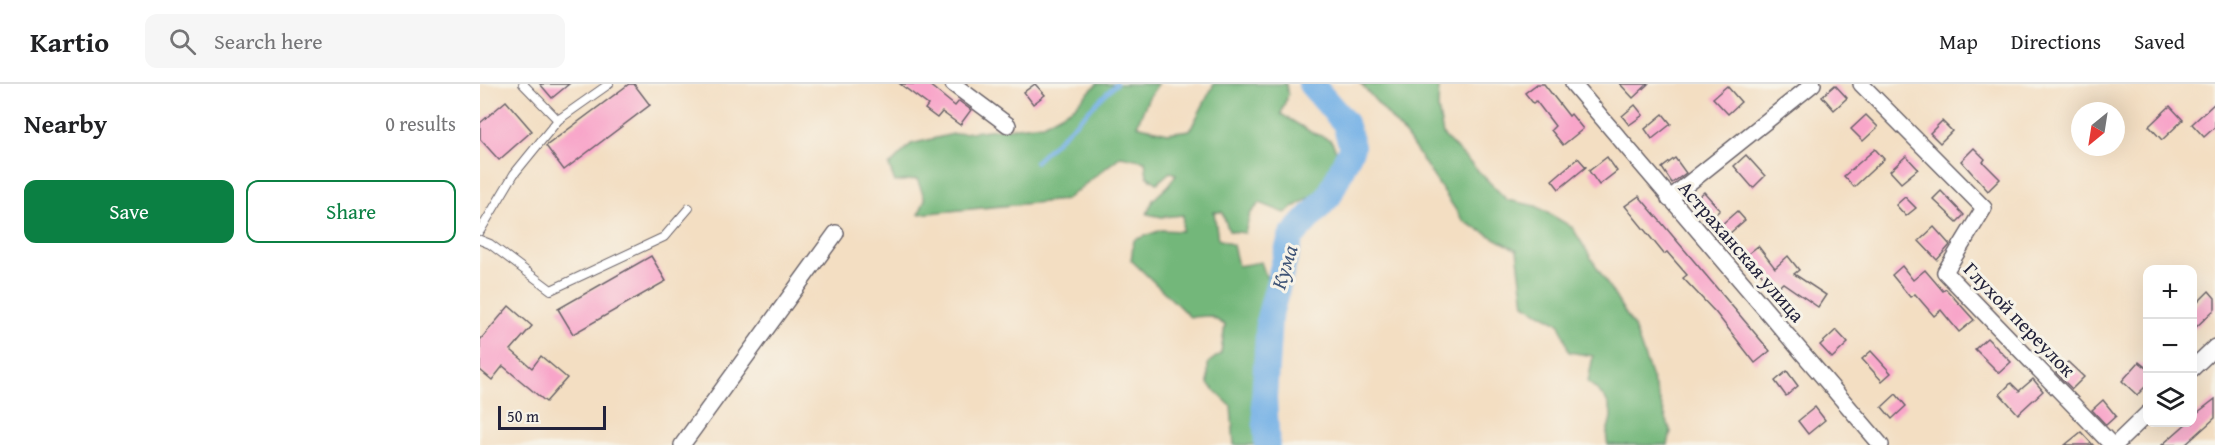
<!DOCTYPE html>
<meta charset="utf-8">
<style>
body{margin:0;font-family:"Gentium Book Plus",serif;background:#f6f6f6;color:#202124}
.controls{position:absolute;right:18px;bottom:18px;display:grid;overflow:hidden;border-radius:12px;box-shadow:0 6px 24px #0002}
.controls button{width:54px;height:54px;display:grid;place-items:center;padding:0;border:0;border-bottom:2px solid #e0e0e0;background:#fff;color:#202124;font:30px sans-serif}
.compass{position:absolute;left:1591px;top:18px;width:54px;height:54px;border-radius:50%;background:#fff;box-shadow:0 6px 24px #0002;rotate:210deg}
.scale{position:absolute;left:18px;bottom:15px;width:108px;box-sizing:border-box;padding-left:6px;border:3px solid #22223b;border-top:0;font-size:16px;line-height:21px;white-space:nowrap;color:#22223b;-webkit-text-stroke:4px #f7f3e8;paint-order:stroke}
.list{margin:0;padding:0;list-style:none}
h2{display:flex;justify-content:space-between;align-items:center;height:78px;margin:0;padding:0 24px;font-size:26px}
h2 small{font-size:20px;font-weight:400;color:#757577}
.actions{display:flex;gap:12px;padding:18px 24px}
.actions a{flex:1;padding:14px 0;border:2px solid #0b8043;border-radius:12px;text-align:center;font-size:21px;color:#0b8043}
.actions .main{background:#0b8043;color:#fff}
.icon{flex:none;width:33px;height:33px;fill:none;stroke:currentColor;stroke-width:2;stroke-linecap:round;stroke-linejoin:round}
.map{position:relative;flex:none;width:1735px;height:361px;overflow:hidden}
header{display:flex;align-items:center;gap:36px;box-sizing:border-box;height:84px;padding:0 30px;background:#fff;border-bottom:2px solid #e0e0e0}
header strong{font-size:28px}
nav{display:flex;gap:33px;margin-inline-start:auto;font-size:21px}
.search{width:420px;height:54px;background:#f6f6f6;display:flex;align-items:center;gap:15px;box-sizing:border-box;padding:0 21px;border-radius:12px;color:#757577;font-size:22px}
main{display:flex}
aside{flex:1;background:#fff}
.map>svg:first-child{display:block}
</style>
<header>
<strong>Kartio</strong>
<div class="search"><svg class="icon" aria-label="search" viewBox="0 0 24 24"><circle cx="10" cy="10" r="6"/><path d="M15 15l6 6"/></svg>Search here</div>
<nav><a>Map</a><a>Directions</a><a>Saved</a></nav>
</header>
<main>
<aside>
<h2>Nearby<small>0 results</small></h2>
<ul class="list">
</ul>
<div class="actions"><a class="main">Save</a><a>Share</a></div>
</aside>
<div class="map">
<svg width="1735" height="361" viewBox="0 0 1735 361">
<rect width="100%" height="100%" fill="#f7f3e8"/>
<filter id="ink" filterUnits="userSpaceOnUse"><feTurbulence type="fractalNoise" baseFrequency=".0167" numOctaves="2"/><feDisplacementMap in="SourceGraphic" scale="12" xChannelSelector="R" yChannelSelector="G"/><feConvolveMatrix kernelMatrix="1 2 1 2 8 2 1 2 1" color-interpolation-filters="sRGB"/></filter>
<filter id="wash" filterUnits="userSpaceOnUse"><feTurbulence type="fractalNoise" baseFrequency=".008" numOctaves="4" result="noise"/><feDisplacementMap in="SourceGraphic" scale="24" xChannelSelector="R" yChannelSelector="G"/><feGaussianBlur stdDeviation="1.35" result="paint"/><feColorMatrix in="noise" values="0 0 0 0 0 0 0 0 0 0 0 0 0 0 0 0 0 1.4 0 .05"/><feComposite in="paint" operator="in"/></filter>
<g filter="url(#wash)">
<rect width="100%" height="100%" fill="#f3dec2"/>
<g fill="#73b77a" stroke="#4a6c5a" stroke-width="1.5">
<polygon points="617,0 678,0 669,13 657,41 687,49 710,46 734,0 806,0 808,10 801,30 829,47 851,56 857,68 842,106 805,129 780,119 770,130 765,149 749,147 742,128 734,128 738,155 753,161 758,182 781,178 787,195 773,313 776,361 754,361 751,322 728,300 728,279 741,269 745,241 730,232 710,233 651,176 654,156 681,146 702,147 703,131 682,133 667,130 673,116 689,101 696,90 690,88 677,99 667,92 665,77 641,72 585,116 439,130 445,115 437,95 415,98 409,82 431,60 473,50 563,40 594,23"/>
<path d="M881,0H959L958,24L963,51L1027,116L1056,122L1092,143L1154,243L1191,348L1188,361H1128C1125,351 1127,348 1130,338C1135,320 1120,308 1108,298L1113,272L1089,268L1080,240L1044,220L1037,166L983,137L927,53Z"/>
</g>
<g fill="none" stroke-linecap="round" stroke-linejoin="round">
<polyline stroke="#74b1e6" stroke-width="4.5" points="555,78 636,0"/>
<polyline stroke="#74b1e6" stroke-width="26" points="787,361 784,314 789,234 811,153 849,112 872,63 865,39 831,0"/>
</g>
<g id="blocks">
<g fill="#f8a5c9">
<polygon points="60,0 89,0 72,14"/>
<polygon points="149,0 154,0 170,21 84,86 66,62"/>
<polygon points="420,0 448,0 475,22 479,17 491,26 480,41 462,28 457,34 445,25 448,21"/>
<polygon points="555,0 565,11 553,20 544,8"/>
<polygon points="1057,0 1064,0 1089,32 1091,30 1103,45 1083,61 1071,46 1075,42 1056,17 1053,19 1045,9"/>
<polygon points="1140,0 1168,0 1153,14"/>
<polygon points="1355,1 1367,14 1354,26 1342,12"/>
<polygon points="1247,2 1261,18 1248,30 1233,14"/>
<polygon points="26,17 52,47 19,76 0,55 0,39"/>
<polygon points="1735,19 1735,43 1724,53 1712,40"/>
<polygon points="1155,21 1163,31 1149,41 1142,32"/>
<polygon points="1690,22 1703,36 1682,56 1669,42"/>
<polygon points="1183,30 1191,40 1172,55 1165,45"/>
<polygon points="1386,31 1398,43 1383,57 1371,45"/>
<polygon points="1462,37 1472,47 1460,59 1450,49"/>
<polygon points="1494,64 1505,75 1503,78 1520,95 1508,107 1481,77"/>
<polygon points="1395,65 1404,75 1374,103 1364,92"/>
<polygon points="1266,71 1285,92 1273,104 1254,82"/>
<polygon points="1426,72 1438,85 1421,99 1410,87"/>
<polygon points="1127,73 1137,87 1119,101 1109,87"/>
<polygon points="1098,74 1106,83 1079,105 1072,96"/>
<polygon points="1195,74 1206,89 1192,99 1182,84"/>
<polygon points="1461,107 1484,131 1477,138 1453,115"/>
<polygon points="1224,108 1240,126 1227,138 1211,119"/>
<polygon points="1159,112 1290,267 1275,279 1236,229 1203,194 1207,191 1187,168 1184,170 1145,122"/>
<polygon points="1425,113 1436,124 1426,132 1416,121"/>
<polygon points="1257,127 1265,136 1249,150 1241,141"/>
<polygon points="1454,143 1470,161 1457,176 1439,157"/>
<polygon points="1278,162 1295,184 1308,172 1319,186 1314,190 1346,211 1338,223 1303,199 1295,206 1277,185 1275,186 1264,173"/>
<polygon points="171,172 186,197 93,250 78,225"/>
<polygon points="1422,182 1433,196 1445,186 1463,207 1466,205 1494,236 1479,248 1461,226 1454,232 1435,210 1430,213 1412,191"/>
<polygon points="1729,207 1735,214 1735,225 1713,246 1713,223"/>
<polygon points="29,222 52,242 31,266 52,284 61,272 87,294 66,318 23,282 12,296 0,286 0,256"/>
<polygon points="1356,246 1368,259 1352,274 1340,261"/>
<polygon points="1507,254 1531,278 1519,289 1495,265"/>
<polygon points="1391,267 1411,289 1402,297 1382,275"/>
<polygon points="1588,278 1604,293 1592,305 1576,289"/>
<polygon points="1659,278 1668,285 1668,300 1657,311 1642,297"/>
<polygon points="1307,287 1318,302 1306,312 1295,297"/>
<polygon points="1553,295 1563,307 1538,330 1520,310 1531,299 1539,307"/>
<polygon points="1416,310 1426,322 1412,335 1402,323"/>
<polygon points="1735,315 1735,334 1705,361 1682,361 1707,339 1713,339 1713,332"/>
<polygon points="1623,316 1636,332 1626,341 1612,326"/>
<polygon points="1335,323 1345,336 1328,350 1318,337"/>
<polygon points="1601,348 1613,361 1585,361"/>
</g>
</g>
</g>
<g filter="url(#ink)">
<use href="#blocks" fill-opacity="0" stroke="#6b646a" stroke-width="1.5"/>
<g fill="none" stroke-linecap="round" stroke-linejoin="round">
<defs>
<g id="service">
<polyline points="43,0 78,36 129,0"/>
<polyline points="0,147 34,90 78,36"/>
<polyline points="0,156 10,160 71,206 184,153 209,124"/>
</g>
<g id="minor">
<polyline points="473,0 528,41"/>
<polyline points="1093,0 1401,361"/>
<polyline points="1381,0 1504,124 1465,188 1632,361"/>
<polyline points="1189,115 1333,0"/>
<polyline points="1712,285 1735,263"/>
<polyline points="202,361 356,149"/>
<polyline points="1635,361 1668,329"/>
</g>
</defs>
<use href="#service" stroke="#6b646a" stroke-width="10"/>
<use href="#minor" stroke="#6b646a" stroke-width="18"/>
<use href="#service" stroke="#fff" stroke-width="8"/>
<use href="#minor" stroke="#fff" stroke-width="15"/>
</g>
</g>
<g text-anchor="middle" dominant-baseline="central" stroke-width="6" stroke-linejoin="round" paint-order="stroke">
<g font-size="20" fill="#22223b" stroke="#f7f3e8">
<text transform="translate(1262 167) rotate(49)">Астраханская улица</text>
<text transform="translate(1540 235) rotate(46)">Глухой переулок</text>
</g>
<g font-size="21" font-style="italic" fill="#3f5477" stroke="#f7f3e8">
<text transform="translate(804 183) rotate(-73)">Кума</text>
</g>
</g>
</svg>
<div class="controls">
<button>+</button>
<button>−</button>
<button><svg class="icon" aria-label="layers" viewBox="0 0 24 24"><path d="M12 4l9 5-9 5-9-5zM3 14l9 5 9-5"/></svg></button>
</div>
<svg class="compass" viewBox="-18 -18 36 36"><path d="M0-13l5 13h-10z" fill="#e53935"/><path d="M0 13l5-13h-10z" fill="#757577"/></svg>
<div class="scale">50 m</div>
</div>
</main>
